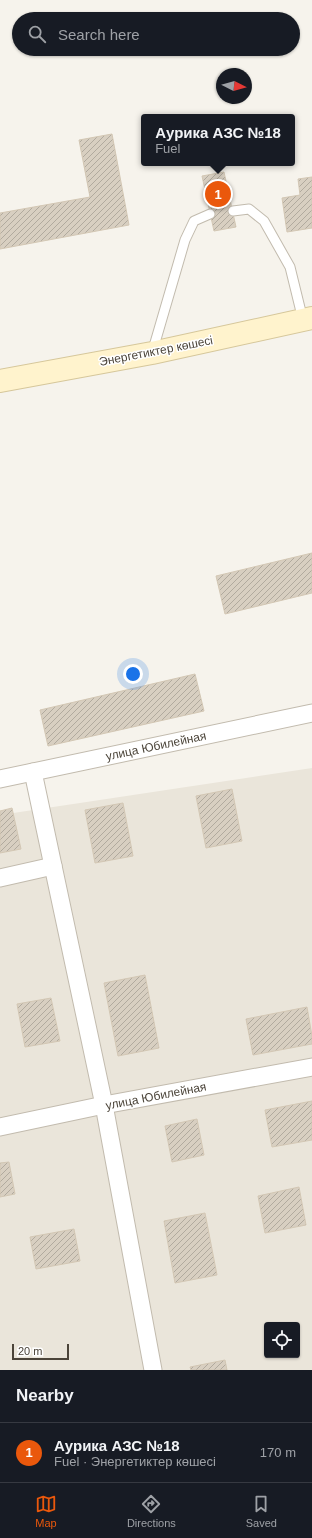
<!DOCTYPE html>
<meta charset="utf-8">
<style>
body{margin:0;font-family:Helvetica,sans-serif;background:#20242c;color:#f1f3f6}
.controls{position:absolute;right:12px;bottom:12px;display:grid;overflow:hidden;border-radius:4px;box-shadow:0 1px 3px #0004}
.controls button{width:36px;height:36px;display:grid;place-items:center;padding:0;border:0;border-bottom:1px solid #363941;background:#171b24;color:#f1f3f6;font:20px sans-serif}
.compass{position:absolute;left:216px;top:68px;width:36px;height:36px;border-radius:50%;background:#171b24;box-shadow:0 1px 3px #0004;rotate:96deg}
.scale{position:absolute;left:12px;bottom:10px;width:57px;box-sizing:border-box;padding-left:4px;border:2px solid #4b4439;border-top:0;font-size:11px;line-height:14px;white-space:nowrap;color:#4b4439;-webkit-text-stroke:3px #fff;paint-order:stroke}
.you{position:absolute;left:133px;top:674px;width:14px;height:14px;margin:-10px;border:3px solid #fff;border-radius:50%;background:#1a73e8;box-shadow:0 0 0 6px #1a73e833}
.badge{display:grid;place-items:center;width:26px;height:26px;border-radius:50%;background:#ea580c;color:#fff;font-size:13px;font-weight:700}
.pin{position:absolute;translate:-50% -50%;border:2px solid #fff;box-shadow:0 1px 4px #0006}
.popup{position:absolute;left:141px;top:114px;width:154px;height:52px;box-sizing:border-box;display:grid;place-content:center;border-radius:4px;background:#171b24;filter:drop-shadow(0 1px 3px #0005);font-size:13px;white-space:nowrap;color:#9ea1a6}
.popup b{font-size:15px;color:#f1f3f6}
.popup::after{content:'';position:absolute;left:50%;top:100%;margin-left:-8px;border:8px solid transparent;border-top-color:#171b24}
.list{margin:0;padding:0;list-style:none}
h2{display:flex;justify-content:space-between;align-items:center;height:52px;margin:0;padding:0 16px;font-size:17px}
h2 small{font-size:13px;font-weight:400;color:#9ea1a6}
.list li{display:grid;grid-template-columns:26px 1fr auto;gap:12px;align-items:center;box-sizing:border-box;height:60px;padding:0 16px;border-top:1px solid #363941}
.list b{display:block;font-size:15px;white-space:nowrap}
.list p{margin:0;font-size:13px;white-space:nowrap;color:#9ea1a6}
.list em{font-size:13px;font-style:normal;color:#9ea1a6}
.icon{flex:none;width:22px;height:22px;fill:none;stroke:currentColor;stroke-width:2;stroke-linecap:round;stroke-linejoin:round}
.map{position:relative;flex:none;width:312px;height:1370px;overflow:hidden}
.search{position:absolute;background:#171b24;box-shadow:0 1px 3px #0004;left:12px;right:12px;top:12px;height:44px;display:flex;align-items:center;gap:10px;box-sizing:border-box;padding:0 14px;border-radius:22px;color:#9ea1a6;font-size:15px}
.sheet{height:112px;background:#171b24}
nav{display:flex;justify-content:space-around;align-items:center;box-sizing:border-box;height:56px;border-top:1px solid #363941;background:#171b24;font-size:11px;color:#9ea1a6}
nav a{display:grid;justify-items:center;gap:2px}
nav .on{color:#ea580c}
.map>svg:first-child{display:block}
</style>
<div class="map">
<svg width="312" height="1370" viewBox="0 0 312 1370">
<defs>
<pattern id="building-hatch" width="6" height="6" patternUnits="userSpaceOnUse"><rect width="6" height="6" fill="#d8cfc1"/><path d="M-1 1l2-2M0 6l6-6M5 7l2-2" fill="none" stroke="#b1aa9e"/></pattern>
</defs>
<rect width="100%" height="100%" fill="#f6f3ec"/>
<path fill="#eae5da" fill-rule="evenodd" d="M312,768V1370H0V815ZM267,1325H297V1355H267Z"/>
<g fill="url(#building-hatch)" stroke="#d3c7b4">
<polygon points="112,134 129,225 0,249 0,213 90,197 79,140"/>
<polygon points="224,172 236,227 214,231 202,176"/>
<polygon points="312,177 312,228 287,232 282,198 300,195 298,179"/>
<polygon points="312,553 312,593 225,614 216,576"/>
<polygon points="195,674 204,711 48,746 40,710"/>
<polygon points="232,789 242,841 206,848 196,796"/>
<polygon points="123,803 133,856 95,863 85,810"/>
<polygon points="12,808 21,849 0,853 0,811"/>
<polygon points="145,975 159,1048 118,1056 104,983"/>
<polygon points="51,998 60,1041 25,1047 17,1004"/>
<polygon points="307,1007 312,1036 312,1044 253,1055 246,1019"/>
<polygon points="312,1101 312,1140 272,1147 265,1110"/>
<polygon points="197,1119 204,1155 172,1162 165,1126"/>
<polygon points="9,1162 15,1194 0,1197 0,1163"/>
<polygon points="299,1187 306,1225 265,1233 258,1196"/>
<polygon points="205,1213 217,1275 175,1283 164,1221"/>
<polygon points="74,1229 80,1261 36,1269 30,1237"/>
<polygon points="225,1360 227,1370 191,1370 190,1367"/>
</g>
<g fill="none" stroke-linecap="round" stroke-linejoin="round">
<defs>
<g id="service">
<polyline points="233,211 249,209 264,221 290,267 303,320"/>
<polyline points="152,353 185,240 194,221 210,214"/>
</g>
<g id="minor">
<polyline points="33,772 104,1105 153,1370"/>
<polyline points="0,779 312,713"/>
<polyline points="0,878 53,866"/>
<polyline points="0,1127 104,1105 312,1067"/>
</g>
<polyline id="secondary" points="0,381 152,353 312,318"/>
</defs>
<use href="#service" stroke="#c2bbae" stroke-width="11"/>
<use href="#minor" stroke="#c2bbae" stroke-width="19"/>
<use href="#secondary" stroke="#d6c79b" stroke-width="24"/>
<use href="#service" stroke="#fff" stroke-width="9"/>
<use href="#minor" stroke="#fff" stroke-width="17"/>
<use href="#secondary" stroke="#fff3cd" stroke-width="22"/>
</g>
<g text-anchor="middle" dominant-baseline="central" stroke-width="3" stroke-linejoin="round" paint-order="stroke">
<g font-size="12" fill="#4b4439" stroke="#fff">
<text transform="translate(156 351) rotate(-11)">Энергетиктер көшесі</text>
<text transform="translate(156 746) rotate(-12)">улица Юбилейная</text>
<text transform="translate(156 1096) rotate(-11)">улица Юбилейная</text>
</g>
</g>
</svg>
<div class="controls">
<button><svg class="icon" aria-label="locate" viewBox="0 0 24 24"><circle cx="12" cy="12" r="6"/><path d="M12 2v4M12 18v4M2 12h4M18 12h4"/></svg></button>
</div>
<svg class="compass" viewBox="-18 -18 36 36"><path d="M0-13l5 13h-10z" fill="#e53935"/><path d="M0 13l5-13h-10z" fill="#9ea1a6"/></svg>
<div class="scale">20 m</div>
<div class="you"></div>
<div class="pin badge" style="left:218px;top:194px">1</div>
<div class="popup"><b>Аурика АЗС №18</b>Fuel</div>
<div class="search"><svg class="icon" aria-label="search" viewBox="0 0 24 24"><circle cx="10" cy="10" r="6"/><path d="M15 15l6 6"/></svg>Search here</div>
</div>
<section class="sheet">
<h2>Nearby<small></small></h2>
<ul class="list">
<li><span class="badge">1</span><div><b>Аурика АЗС №18</b><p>Fuel · Энергетиктер көшесі</p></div><em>170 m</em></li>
</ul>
</section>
<nav>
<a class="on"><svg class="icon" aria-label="map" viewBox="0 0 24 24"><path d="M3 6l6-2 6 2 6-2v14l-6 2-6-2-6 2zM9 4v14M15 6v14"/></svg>Map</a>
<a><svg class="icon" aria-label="directions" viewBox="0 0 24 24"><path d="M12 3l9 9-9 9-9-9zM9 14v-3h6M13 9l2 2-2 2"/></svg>Directions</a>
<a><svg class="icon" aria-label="saved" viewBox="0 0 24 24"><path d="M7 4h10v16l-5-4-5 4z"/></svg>Saved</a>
</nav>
